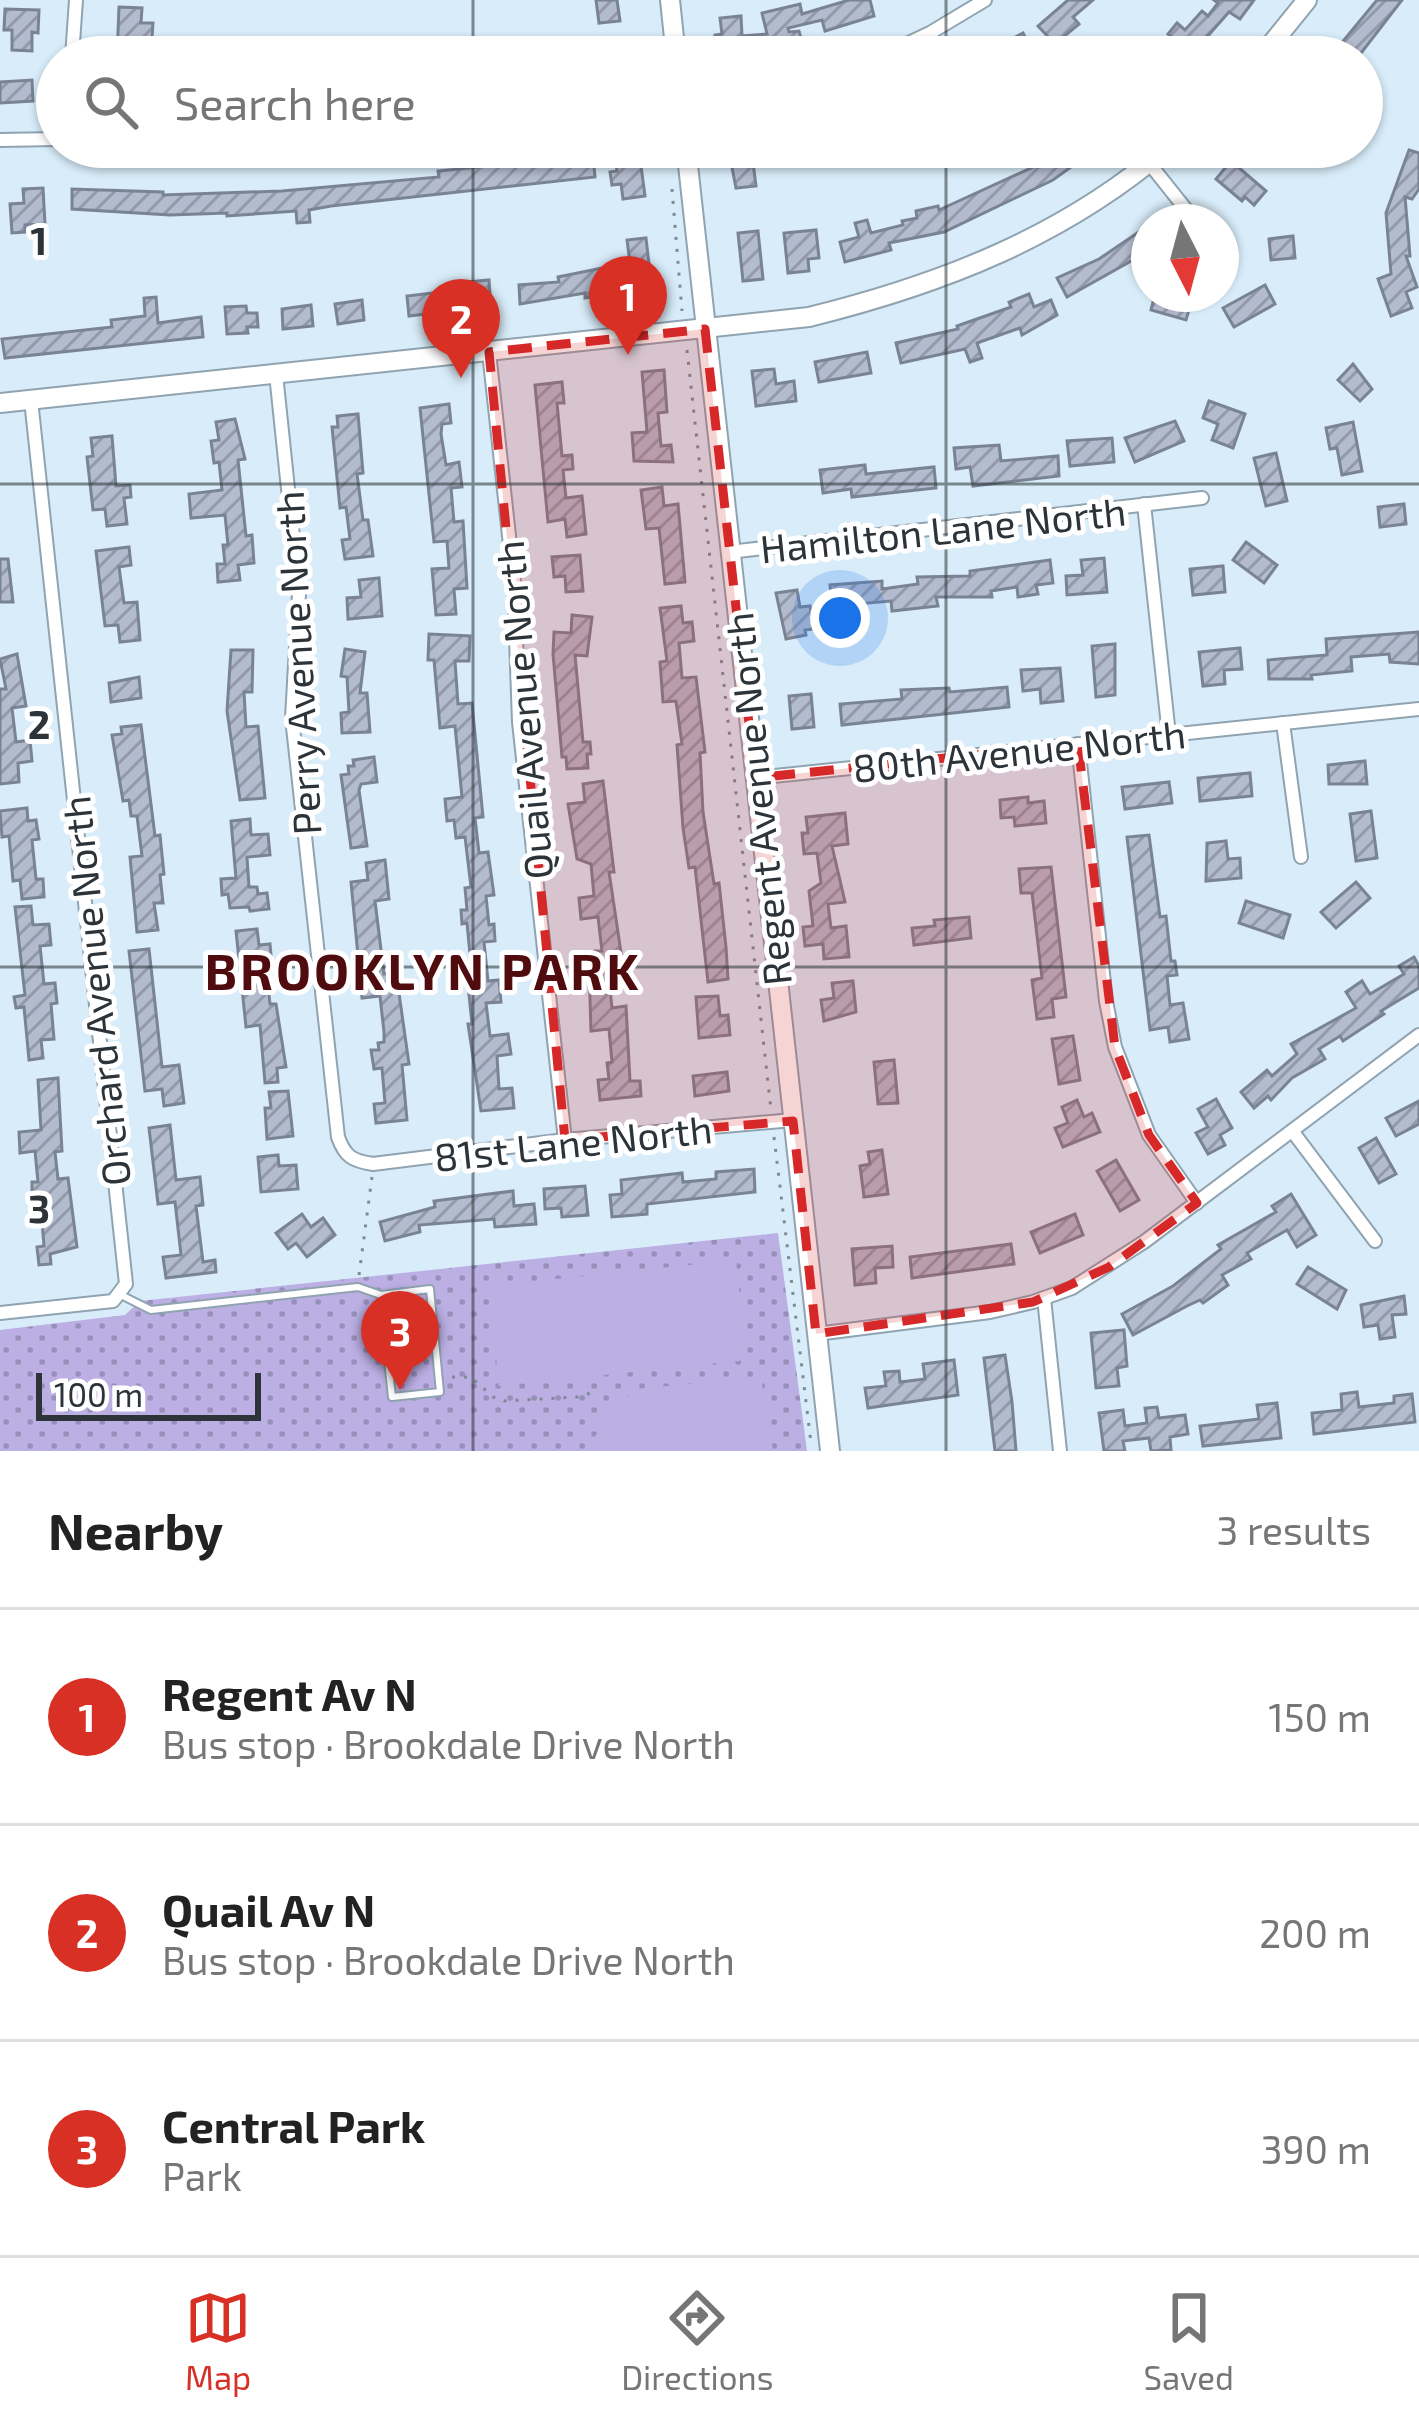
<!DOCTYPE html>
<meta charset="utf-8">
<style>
body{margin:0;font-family:"Exo 2",sans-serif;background:#f6f6f6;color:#222}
.compass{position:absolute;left:1131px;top:204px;width:108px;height:108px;border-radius:50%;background:#fff;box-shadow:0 3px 9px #0004;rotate:174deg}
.scale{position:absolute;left:36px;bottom:30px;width:225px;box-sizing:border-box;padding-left:12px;border:6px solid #2c3439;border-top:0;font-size:33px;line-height:42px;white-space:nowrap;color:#2c3439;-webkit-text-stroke:9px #fff;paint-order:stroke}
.you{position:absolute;left:840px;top:618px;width:42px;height:42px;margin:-30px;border:9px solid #fff;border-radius:50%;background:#1a73e8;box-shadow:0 0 0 18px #1a73e833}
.badge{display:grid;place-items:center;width:78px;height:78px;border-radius:50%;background:#d93025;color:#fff;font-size:39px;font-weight:700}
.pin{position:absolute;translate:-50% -99px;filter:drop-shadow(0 3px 6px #0008)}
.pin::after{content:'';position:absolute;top:63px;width:42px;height:36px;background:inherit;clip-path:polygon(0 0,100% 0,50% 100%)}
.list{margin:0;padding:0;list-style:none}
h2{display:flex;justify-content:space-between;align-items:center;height:156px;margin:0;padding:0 48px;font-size:51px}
h2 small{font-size:39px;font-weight:400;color:#767676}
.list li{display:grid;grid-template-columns:78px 1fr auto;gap:36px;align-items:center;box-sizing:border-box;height:216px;padding:0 48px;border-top:3px solid #e0e0e0}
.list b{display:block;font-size:45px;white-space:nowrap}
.list p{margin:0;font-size:39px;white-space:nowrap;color:#767676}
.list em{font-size:39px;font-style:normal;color:#767676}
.icon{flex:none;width:66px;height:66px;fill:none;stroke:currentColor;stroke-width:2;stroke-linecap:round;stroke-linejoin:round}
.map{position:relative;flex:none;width:1419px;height:1451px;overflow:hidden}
.search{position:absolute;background:#fff;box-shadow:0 3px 9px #0004;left:36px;right:36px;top:36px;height:132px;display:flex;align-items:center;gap:30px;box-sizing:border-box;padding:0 42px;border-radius:66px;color:#767676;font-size:45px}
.sheet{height:804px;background:#fff}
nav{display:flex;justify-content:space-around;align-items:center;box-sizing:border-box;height:168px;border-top:3px solid #e0e0e0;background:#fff;font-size:33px;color:#767676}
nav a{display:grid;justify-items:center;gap:6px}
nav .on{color:#d93025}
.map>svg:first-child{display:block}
</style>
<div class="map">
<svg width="1419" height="1451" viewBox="0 0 1419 1451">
<defs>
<pattern id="grass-dots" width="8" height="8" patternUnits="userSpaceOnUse" patternTransform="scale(3)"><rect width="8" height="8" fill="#bbafe4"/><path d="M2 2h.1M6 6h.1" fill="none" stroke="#988fba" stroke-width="1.8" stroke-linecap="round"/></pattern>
<pattern id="building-hatch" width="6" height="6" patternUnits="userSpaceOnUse" patternTransform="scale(3)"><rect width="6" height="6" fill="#b3bbce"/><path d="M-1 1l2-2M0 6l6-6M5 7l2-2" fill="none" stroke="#9299a8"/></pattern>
</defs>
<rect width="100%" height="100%" fill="#d8ecf9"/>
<polygon fill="url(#grass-dots)" points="778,1233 807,1451 0,1451 0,1330 125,1315 140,1301"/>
<g fill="#bbafe4">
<polygon points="736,1260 747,1360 499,1386 489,1286"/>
<polygon points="761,1377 773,1451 588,1451 604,1419 636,1389"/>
</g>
<g fill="url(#building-hatch)" stroke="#7a8394" stroke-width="3">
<polygon points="596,0 617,0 620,21 599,23"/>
<polygon points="849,0 870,0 874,16 825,31 822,20 788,28 789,32 799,31 801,38 756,50 717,54 715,35 722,34 720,18 741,16 742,36 767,34 762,13 800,4 802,14"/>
<polygon points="1068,0 1093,0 1073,17 1079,24 1055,44 1038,26"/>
<polygon points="1214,0 1254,0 1240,19 1229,12 1206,38 1216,46 1206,57 1176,57 1186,49 1168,34 1177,23 1185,30 1202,11 1208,16 1218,3"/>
<polygon points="1377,0 1402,0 1358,57 1330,57"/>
<polygon points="119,7 142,8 141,23 153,23 152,38 139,38 138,56 117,56"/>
<polygon points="5,9 39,10 38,33 32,32 32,51 12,50 12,30 4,30"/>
<polygon points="1023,33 1033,52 1023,57 979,57"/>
<polygon points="625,43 627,57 577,57 576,49"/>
<polygon points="32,80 33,101 0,103 0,82"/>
<polygon points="728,147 751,147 756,186 736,188"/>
<polygon points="1048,147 1075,147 1082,159 1053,180 944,232 889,243 891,250 845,262 840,242 859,237 855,223 867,220 871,233 903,225 902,221 917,218 916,211 938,206 939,210 1055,157"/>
<polygon points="1409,150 1419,153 1419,189 1412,199 1405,197 1410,256 1406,256 1417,287 1406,292 1412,308 1391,316 1378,279 1391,274 1386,213"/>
<polygon points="639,151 645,196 623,199 621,184 612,185 610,172 617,171 615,154"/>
<polygon points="593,156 595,177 331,206 309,210 310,222 297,223 296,211 227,216 227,213 170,215 72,209 72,189 163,192 163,195 282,191 439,177 438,171"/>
<polygon points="1231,161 1266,191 1254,205 1245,197 1242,201 1216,179"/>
<polygon points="43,188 45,224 25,225 25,232 12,233 10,204 24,203 23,189"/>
<polygon points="1149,225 1149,251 1067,297 1057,278 1099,259"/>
<polygon points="816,230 819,258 808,259 809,271 788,273 784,233"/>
<polygon points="758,231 763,279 743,281 738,233"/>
<polygon points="1293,236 1295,258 1271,260 1269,239"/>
<polygon points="646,238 652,290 634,293 627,240"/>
<polygon points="602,268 605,295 585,298 585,293 520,304 519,285 559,282 558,277"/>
<polygon points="489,280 491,308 442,307 443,312 409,316 407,296 458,290 468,287 467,282"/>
<polygon points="1265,285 1275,304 1234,327 1223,308"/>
<polygon points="1029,294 1034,307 1051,300 1057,315 1022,335 1020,328 977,343 982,358 970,362 965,349 901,363 896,343 958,329 957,326 1011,307 1009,302"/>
<polygon points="1155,294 1192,300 1186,320 1151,310"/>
<polygon points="156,297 158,323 201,317 203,337 5,358 2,339 112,327 111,320 145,316 144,298"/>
<polygon points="362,300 364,320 338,324 335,304"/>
<polygon points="311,305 313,326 283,329 282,309"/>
<polygon points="246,306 247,313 257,313 258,327 247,327 248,333 227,334 225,307"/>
<polygon points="867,352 871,373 819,382 815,362"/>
<polygon points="1353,364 1372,389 1360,401 1338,380"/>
<polygon points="774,369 776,384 794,381 796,401 756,406 752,371"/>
<polygon points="664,370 667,412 658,413 661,446 671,445 673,462 634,461 632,433 647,432 642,372"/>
<polygon points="562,382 564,403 557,403 562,456 572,455 573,469 563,470 566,498 582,496 586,534 567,537 565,519 548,522 535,385"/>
<polygon points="1209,401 1245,414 1233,448 1212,440 1218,424 1203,418"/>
<polygon points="449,404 451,423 442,424 441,434 446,465 459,462 462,487 451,488 454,522 463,521 467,588 454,589 456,614 436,615 432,569 449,568 447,541 434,542 420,408"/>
<polygon points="358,414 363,473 357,474 363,520 368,520 373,556 345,559 342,540 350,539 346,507 340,508 332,427 338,427 337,416"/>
<polygon points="235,419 245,459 238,460 246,536 252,535 254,563 238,565 240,580 218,582 217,564 225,564 223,545 228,545 225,515 191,518 189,494 222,490 219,462 214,463 211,441 219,440 216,422"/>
<polygon points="1175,421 1184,441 1135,462 1125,438"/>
<polygon points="1353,422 1362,471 1342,475 1337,448 1330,449 1326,428"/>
<polygon points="112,436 116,486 130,485 131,497 124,498 127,524 107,526 105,509 93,510 87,457 93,456 91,438"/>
<polygon points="1112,438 1114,462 1070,466 1067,441"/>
<polygon points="999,445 1001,461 1058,456 1059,476 973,486 970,467 956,469 954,448"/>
<polygon points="1276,453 1287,501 1266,506 1254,458"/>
<polygon points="865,465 866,474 934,467 936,488 852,497 851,489 823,493 820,470"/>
<polygon points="662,487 664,506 678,504 685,582 665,584 659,528 646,529 641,490"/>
<polygon points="1404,504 1406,524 1380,527 1378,507"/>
<polygon points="1246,542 1277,565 1264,583 1233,560"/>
<polygon points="129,547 131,565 119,567 124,603 137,602 140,640 120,642 118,625 105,626 96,551"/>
<polygon points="580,555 583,591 566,592 565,576 554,577 552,557"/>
<polygon points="1104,558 1107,592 1067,595 1066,576 1083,575 1081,560"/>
<polygon points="0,559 8,559 13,602 0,602"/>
<polygon points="1050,560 1053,583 1036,585 1038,594 1018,597 1017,587 991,591 992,597 936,597 938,606 892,611 891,601 832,606 830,585 882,581 882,589 918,584 917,577 970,576 970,571"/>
<polygon points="1223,566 1225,592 1193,595 1190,569"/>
<polygon points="379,578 382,616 348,619 347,598 361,597 359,580"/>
<polygon points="797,590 800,607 810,606 814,629 805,630 806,635 786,639 776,593"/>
<polygon points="681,606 683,623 692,622 694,641 679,643 682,678 696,677 705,752 700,753 703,812 714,884 719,883 726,947 728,979 708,982 695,867 689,868 683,828 677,745 682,744 676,701 663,702 660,662 667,661 660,608"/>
<polygon points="572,615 592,617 587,656 575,655 583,742 590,742 591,754 587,754 588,768 567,769 566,757 562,757 553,654 554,632 571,633"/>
<polygon points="1419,632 1419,664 1390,662 1389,654 1351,657 1352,671 1311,675 1312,679 1269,679 1268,660 1327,655 1326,639"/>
<polygon points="429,634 470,636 469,661 455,661 458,704 472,703 483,817 475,818 479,853 488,852 494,895 486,896 489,925 494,924 495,941 484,942 488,981 499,980 501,1002 486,1003 490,1036 508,1034 511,1054 497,1056 499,1089 512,1088 514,1108 481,1111 468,1024 472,1024 466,966 471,965 467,923 462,924 461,910 467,910 465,888 471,887 465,837 456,838 454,820 447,821 445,799 462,797 455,726 440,728 434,660 428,660"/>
<polygon points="1115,644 1115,695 1096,697 1092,646"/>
<polygon points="1240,648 1242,669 1224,670 1225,684 1203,686 1199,652"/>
<polygon points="345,649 365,652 360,693 367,693 370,732 342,733 341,713 349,712 347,677 341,676"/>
<polygon points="231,650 253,650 252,692 244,692 246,727 258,726 265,798 240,800 227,711"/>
<polygon points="17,654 26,706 12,708 16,742 30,740 32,761 18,763 19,782 0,784 0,689 6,689 0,659"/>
<polygon points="1060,668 1063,701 1041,703 1040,689 1023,691 1021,670"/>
<polygon points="139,677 141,698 111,702 109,683"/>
<polygon points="1007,687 1009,707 842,725 840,704 902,699 901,690 949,688 950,692"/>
<polygon points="811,694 814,727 792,729 789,696"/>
<polygon points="141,725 155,836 160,835 164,874 160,875 163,903 154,903 158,930 137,932 130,857 142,856 137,816 131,816 129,800 123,801 112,735 122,734 121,727"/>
<polygon points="374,757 377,782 361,784 359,790 367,846 351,848 341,775 349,774 348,766 354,766 353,760"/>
<polygon points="1365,761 1367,784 1329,784 1328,765"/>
<polygon points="1250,773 1252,796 1200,801 1198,778"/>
<polygon points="603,781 614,872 609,872 625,979 609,980 612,1008 626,1006 630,1081 640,1081 641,1096 600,1100 598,1080 609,1079 607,1063 612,1062 609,1029 591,1031 589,967 596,967 595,951 602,951 598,917 581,919 579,898 594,896 591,864 577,859 568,804 585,802 583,784"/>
<polygon points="1169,782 1172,803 1125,809 1122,787"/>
<polygon points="1028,797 1028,803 1044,801 1046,823 1015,826 1014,817 1001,818 1000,800"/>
<polygon points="27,808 28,821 36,820 39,839 32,840 36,879 43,879 44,897 22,899 20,880 13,881 9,836 2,837 0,811"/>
<polygon points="1371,811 1377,858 1356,861 1350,814"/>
<polygon points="845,813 848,844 832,846 845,902 828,904 831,928 846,926 849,957 824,959 823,944 805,946 803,927 813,926 809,891 821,883 817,853 804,854 802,833 808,833 806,817"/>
<polygon points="250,819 251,835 268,834 270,855 247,857 249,887 257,887 258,894 267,893 269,909 250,911 249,907 230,908 228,894 222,895 221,879 236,878 231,821"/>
<polygon points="1149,835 1160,917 1166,916 1171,961 1175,961 1177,975 1167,976 1170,1005 1183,1003 1189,1039 1170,1042 1168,1027 1150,1030 1127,837"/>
<polygon points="1226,841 1228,859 1240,858 1241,878 1206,881 1207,843"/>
<polygon points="385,860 389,899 375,901 384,974 396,972 409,1064 402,1065 407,1120 376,1123 374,1104 385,1103 382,1068 374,1069 371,1050 379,1050 378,1043 384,1042 384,1032 380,996 362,998 351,882 368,880 366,863"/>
<polygon points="1051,867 1066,997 1052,999 1054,1017 1037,1019 1032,980 1042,978 1032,893 1021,893 1019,869"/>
<polygon points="1356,882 1370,898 1336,928 1321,912"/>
<polygon points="1246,901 1290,915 1283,938 1239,923"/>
<polygon points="31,906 33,925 49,924 51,945 40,946 44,984 55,983 57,1003 51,1004 54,1039 41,1040 43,1058 29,1060 24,1007 16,1008 14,997 25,995 15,907"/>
<polygon points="969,917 971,938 914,945 912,928 935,926 934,920"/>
<polygon points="257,929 259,945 270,944 272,966 266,967 270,1004 276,1004 286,1067 277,1068 278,1082 265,1083 260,1025 246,1027 236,931"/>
<polygon points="149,949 162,1067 179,1065 184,1103 164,1106 162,1089 145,1091 129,951"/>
<polygon points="1414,957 1419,966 1419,988 1381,1011 1384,1014 1343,1041 1340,1036 1319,1049 1325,1059 1292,1078 1271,1100 1268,1096 1254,1108 1241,1092 1267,1070 1272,1076 1297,1054 1291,1044 1356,1008 1346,992 1362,981 1370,994 1404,974 1399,966"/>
<polygon points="853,981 856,1012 824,1021 821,1000 834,998 832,983"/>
<polygon points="718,996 720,1016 728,1015 730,1035 699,1038 696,997"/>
<polygon points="1073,1036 1080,1080 1059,1084 1052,1039"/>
<polygon points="894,1060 898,1103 878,1104 874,1062"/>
<polygon points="727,1072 729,1091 695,1096 693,1076"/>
<polygon points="58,1078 62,1151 55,1152 58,1179 68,1178 77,1247 50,1254 51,1264 39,1265 37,1247 44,1246 42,1222 34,1223 32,1202 32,1182 38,1182 35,1151 20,1153 19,1132 41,1130 38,1080"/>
<polygon points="288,1091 293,1136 267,1139 265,1108 271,1108 269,1092"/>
<polygon points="1216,1099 1232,1128 1220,1135 1225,1145 1208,1154 1196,1133 1208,1127 1198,1109"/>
<polygon points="1077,1100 1084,1117 1092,1113 1100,1132 1063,1147 1055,1128 1068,1123 1062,1107"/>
<polygon points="1419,1101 1419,1124 1396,1136 1386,1118"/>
<polygon points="170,1125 176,1180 200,1177 203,1205 196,1206 203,1262 215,1260 216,1272 166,1278 163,1257 181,1255 179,1237 175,1202 158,1204 149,1128"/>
<polygon points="1376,1138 1396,1174 1379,1183 1359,1148"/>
<polygon points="882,1150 888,1194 864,1197 860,1166 870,1164 868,1152"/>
<polygon points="278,1155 279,1166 296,1165 298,1189 261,1192 258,1157"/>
<polygon points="1116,1160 1139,1200 1120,1211 1097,1171"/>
<polygon points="754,1169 755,1192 647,1204 647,1214 612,1217 610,1195 622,1194 621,1180 682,1173 683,1182 716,1179 716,1172"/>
<polygon points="585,1186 588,1215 562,1217 561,1208 545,1209 544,1189"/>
<polygon points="513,1191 514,1206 534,1204 536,1224 495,1227 494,1219 419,1225 420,1232 385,1241 380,1222 435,1207 434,1201"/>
<polygon points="1291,1194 1316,1235 1297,1247 1287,1230 1247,1253 1251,1259 1222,1275 1228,1285 1203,1303 1200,1300 1187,1306 1133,1335 1122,1314 1173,1286 1221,1249 1218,1245 1276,1212 1272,1206"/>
<polygon points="302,1214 311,1227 323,1218 335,1235 307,1257 296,1243 288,1249 276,1233"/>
<polygon points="1075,1214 1083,1235 1040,1253 1031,1232"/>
<polygon points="1011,1244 1014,1264 912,1278 910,1257"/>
<polygon points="892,1246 893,1267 875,1268 876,1283 855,1285 852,1249"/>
<polygon points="1308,1267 1346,1290 1337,1309 1297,1284"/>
<polygon points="1404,1296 1406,1314 1392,1315 1395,1337 1380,1339 1378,1325 1364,1327 1361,1305"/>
<polygon points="1124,1330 1127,1366 1117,1368 1119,1386 1096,1388 1091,1333"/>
<polygon points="1005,1355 1012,1402 1016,1451 995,1451 984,1358"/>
<polygon points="954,1360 958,1395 868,1408 865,1388 886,1386 884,1372 899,1371 900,1382 925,1379 923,1364"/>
<polygon points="1357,1392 1359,1407 1394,1403 1394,1396 1412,1394 1415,1422 1314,1434 1312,1413 1342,1410 1341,1394"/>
<polygon points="1277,1403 1281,1438 1203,1446 1200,1426 1259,1419 1257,1405"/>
<polygon points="1157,1407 1159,1418 1185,1415 1188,1434 1170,1437 1171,1450 1151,1451 1149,1438 1123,1441 1125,1451 1104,1451 1099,1413 1123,1410 1125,1426 1147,1423 1145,1408"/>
</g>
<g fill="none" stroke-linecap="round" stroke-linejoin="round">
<defs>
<polyline id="lane" points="121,1295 151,1310 358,1287 381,1295 392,1397 440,1392 430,1289 381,1295"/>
<g id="street">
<polyline points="72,57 76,0"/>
<polyline points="879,57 930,33 985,0"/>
<polyline points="0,140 57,139"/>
<polyline points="1149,163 1196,222"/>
<polyline points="489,352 514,582 519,722 565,1140"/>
<path d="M276,374L299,594L292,718L338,1137C345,1157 353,1161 373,1164L565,1140L793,1120"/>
<polyline points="1144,504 1169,735"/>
<polyline points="729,552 1202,498"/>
<polyline points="1283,723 1301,857"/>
<polyline points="1078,744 1106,1001 1115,1047 1149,1135 1197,1203"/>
<polyline points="755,778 1419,709"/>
<polyline points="1293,1132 1375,1241"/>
<polyline points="1044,1298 1060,1451"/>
<polyline points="0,1313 113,1301 126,1284 31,400"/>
<polyline points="816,1334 990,1312 1033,1302 1072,1288 1144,1242 1419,1035"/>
</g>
<g id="secondary">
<polyline points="670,0 676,57"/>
<polyline points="1261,57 1307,0"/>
<polyline points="686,147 830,1451"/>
<path d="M0,403L809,317C942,284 1063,237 1168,147"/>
</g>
</defs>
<use href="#lane" stroke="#90a3b0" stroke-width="10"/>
<use href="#street" stroke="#90a3b0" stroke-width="16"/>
<use href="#secondary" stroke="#90a3b0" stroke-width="22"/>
<g stroke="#7e8b94" stroke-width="3" stroke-dasharray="3 9" stroke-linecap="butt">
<polyline points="672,189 682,311"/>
<polyline points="687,350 771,1110"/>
<polyline points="774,1137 811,1443"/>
<polyline points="359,1275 372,1177"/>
<polyline points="452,1377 471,1377 493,1397 504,1401 577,1397 588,1394 594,1387"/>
</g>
<use href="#lane" stroke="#fff" stroke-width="6"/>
<use href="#street" stroke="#fff" stroke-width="12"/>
<use href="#secondary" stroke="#fff" stroke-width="18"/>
</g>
<path fill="#d62828" fill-opacity="0.2" stroke="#d62828" stroke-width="9" stroke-dasharray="24 15" stroke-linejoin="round" d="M705,329L755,778L1078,744L1115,1047L1149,1135L1197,1203L1109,1267L1033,1302L816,1334L793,1121L565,1140L489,352Z"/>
<path fill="none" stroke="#2c3439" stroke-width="3" stroke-opacity="0.55" d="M473,0V57M946,0V57M473,147V1451M946,147V1451M0,484H1419M0,967H1419"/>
<g text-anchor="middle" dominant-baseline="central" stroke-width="10" stroke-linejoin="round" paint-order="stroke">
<g font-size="39" fill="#2c3439" stroke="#fff">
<text transform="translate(943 529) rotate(-6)">Hamilton Lane North</text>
<text transform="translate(297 663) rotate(-93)">Perry Avenue North</text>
<text transform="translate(523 710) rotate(-95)">Quail Avenue North</text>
<text transform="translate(1019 750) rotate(-6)">80th Avenue North</text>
<text transform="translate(757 799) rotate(-96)">Regent Avenue North</text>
<text transform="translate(95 991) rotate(-96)">Orchard Avenue North</text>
<text transform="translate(573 1142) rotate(-6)">81st Lane North</text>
</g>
<g font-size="51" font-weight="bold" letter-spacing="3" fill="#500b0e" stroke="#fff">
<text x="423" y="969">BROOKLYN PARK</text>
</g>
</g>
<g font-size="39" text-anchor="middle" font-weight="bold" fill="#2c3439" stroke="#fff" stroke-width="10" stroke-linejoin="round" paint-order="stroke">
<text x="39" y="255">1</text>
<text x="39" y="739">2</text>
<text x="39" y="1223">3</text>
</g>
</svg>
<svg class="compass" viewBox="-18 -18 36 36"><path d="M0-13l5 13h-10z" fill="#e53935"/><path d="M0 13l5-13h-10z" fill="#767676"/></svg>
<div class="scale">100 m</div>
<div class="you"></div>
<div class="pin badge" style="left:628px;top:355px">1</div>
<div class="pin badge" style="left:461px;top:378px">2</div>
<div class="pin badge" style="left:400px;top:1390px">3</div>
<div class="search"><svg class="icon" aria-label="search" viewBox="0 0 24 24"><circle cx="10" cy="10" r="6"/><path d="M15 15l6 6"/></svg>Search here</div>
</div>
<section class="sheet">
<h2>Nearby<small>3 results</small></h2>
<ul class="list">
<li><span class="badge">1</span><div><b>Regent Av N</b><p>Bus stop · Brookdale Drive North</p></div><em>150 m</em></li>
<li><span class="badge">2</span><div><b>Quail Av N</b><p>Bus stop · Brookdale Drive North</p></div><em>200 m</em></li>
<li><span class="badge">3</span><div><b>Central Park</b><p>Park</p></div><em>390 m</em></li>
</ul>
</section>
<nav>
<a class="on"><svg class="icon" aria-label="map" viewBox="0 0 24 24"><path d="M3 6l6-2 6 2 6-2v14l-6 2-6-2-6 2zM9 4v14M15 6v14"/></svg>Map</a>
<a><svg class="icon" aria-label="directions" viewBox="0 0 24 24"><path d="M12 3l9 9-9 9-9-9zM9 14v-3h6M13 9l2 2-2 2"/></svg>Directions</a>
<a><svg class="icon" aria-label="saved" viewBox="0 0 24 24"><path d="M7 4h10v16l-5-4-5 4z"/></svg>Saved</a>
</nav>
